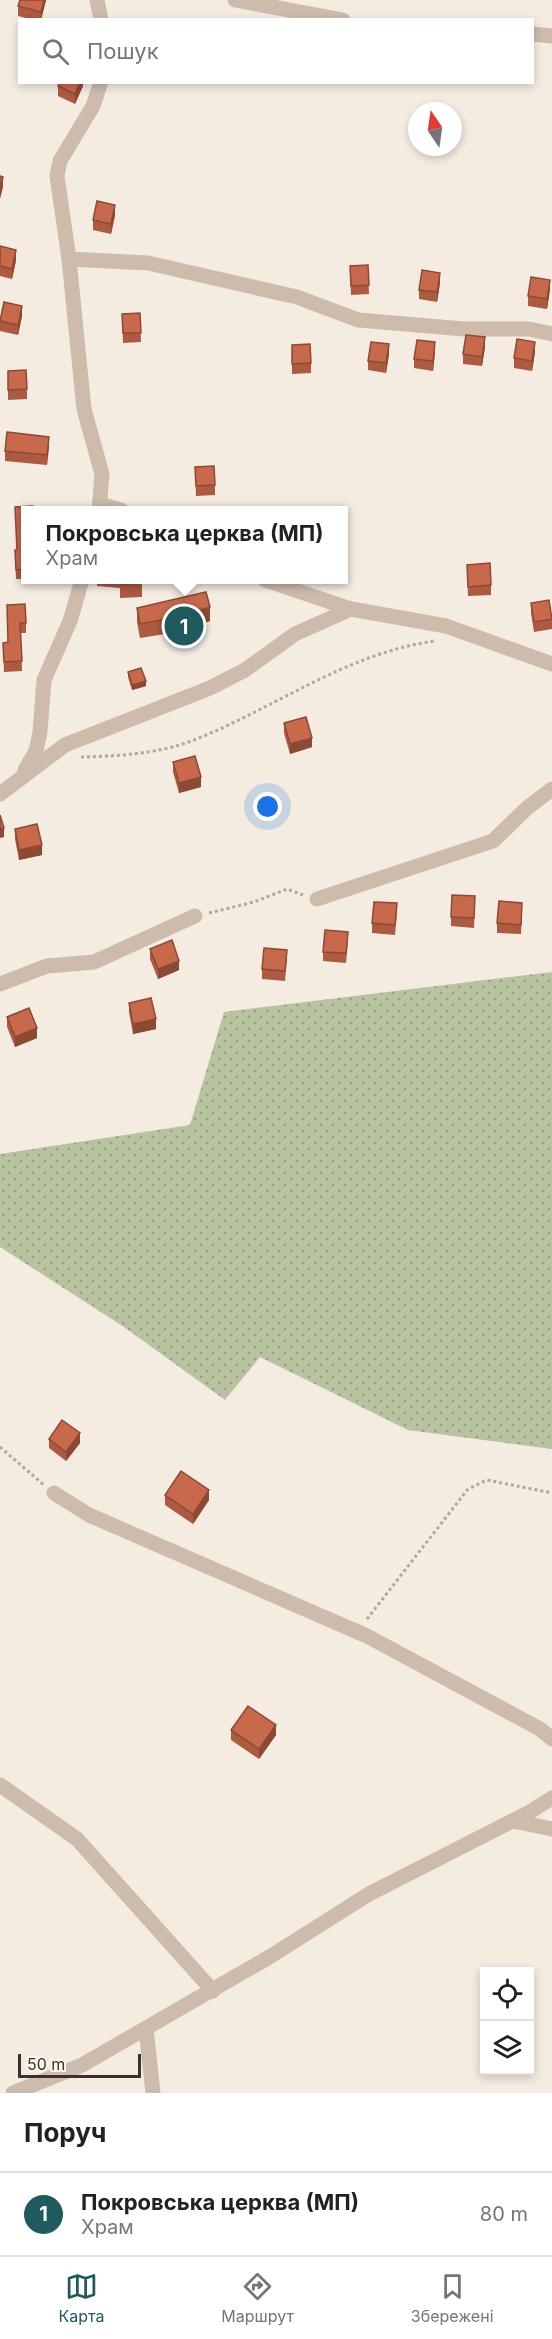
<!DOCTYPE html>
<html lang="uk">
<meta charset="utf-8">
<style>
body{margin:0;font-family:Inter,sans-serif;background:#f6f6f6;color:#202124}
.controls{position:absolute;right:18px;bottom:18px;display:grid;overflow:hidden;border-radius:0px;box-shadow:0 3px 9px #0003}
.controls button{width:54px;height:54px;display:grid;place-items:center;padding:0;border:0;border-bottom:2px solid #e0e0e0;background:#fff;color:#202124;font:30px sans-serif}
.compass{position:absolute;left:408px;top:102px;width:54px;height:54px;border-radius:50%;background:#fff;box-shadow:0 3px 9px #0003;rotate:347deg}
.scale{position:absolute;left:18px;bottom:15px;width:123px;box-sizing:border-box;padding-left:6px;border:3px solid #3b302b;border-top:0;font-size:16px;line-height:21px;white-space:nowrap;color:#3b302b;-webkit-text-stroke:4px #fbf5ee;paint-order:stroke}
.you{position:absolute;left:268px;top:807px;width:21px;height:21px;margin:-15px;border:4px solid #fff;border-radius:50%;background:#1a73e8;box-shadow:0 0 0 9px #1a73e833}
.badge{display:grid;place-items:center;width:39px;height:39px;border-radius:50%;background:#1f5a5e;color:#fff;font-size:20px;font-weight:700}
.pin{position:absolute;translate:-50% -50%;border:3px solid #fff;box-shadow:0 2px 6px #0006}
.popup{position:absolute;left:21px;top:506px;width:327px;height:78px;box-sizing:border-box;display:grid;place-content:center;border-radius:0px;background:#fff;filter:drop-shadow(0 2px 4px #0005);font-size:20px;white-space:nowrap;color:#757577}
.popup b{font-size:22px;color:#202124}
.popup::after{content:'';position:absolute;left:50%;top:100%;margin-left:-12px;border:12px solid transparent;border-top-color:#fff}
.list{margin:0;padding:0;list-style:none}
h2{display:flex;justify-content:space-between;align-items:center;height:78px;margin:0;padding:0 24px;font-size:26px}
h2 small{font-size:20px;font-weight:400;color:#757577}
.list li{display:grid;grid-template-columns:39px 1fr auto;gap:18px;align-items:center;box-sizing:border-box;height:84px;padding:0 24px;border-top:2px solid #e0e0e0}
.list b{display:block;font-size:22px;white-space:nowrap}
.list p{margin:0;font-size:20px;white-space:nowrap;color:#757577}
.list em{font-size:20px;font-style:normal;color:#757577}
.icon{flex:none;width:33px;height:33px;fill:none;stroke:currentColor;stroke-width:2;stroke-linecap:round;stroke-linejoin:round}
.map{position:relative;flex:none;width:552px;height:2093px;overflow:hidden}
.search{position:absolute;background:#fff;box-shadow:0 3px 9px #0003;left:18px;right:18px;top:18px;height:66px;display:flex;align-items:center;gap:15px;box-sizing:border-box;padding:0 21px;border-radius:0px;color:#757577;font-size:22px}
.sheet{height:162px;background:#fff}
nav{display:flex;justify-content:space-around;align-items:center;box-sizing:border-box;height:84px;border-top:2px solid #e0e0e0;background:#fff;font-size:16px;color:#757577}
nav a{display:grid;justify-items:center;gap:3px}
nav .on{color:#1f5a5e}
.map>svg:first-child{display:block}
</style>
<div class="map">
<svg width="552" height="2093" viewBox="0 0 552 2093">
<defs>
<pattern id="garden-dots" width="8" height="8" patternUnits="userSpaceOnUse" patternTransform="scale(1.5)"><rect width="8" height="8" fill="#b8c4a0"/><path d="M2 2h.1M6 6h.1" fill="none" stroke="#97a083" stroke-width="1.8" stroke-linecap="round"/></pattern>
</defs>
<rect width="100%" height="100%" fill="#f4ebe1"/>
<polygon fill="url(#garden-dots)" points="552,972 552,1449 408,1430 260,1357 225,1400 124,1327 0,1247 0,1154 190,1125 224,1012"/>
<g fill="none" stroke-linecap="round" stroke-linejoin="round">
<g stroke="#b9a596" stroke-width="3" stroke-dasharray="3 3" stroke-linecap="butt">
<path d="M81,757C118,756 158,754 194,740C275,708 347,653 435,641"/>
<polyline points="209,913 254,902 287,889 303,895"/>
<polyline points="0,1447 44,1485"/>
<polyline points="367,1619 468,1489 487,1480 552,1493"/>
</g>
<polyline stroke="#cdbbac" stroke-width="8" points="212,580 252,580"/>
<g stroke="#cdbbac" stroke-width="15">
<polyline points="97,0 101,20"/>
<polyline points="235,0 343,20"/>
<polyline points="532,34 552,36"/>
<polyline points="69,259 148,263 297,297 358,320 464,329 529,329 552,334"/>
<polyline points="100,504 121,510"/>
<polyline points="99,510 102,474 84,409 69,259 57,176 60,161 93,106 101,82"/>
<polyline points="265,580 351,609"/>
<polyline points="25,770 36,751 40,732 44,680 70,621 82,580"/>
<polyline points="0,794 65,745 210,688 245,670 295,634 351,609 446,626 552,664"/>
<polyline points="317,899 493,841 527,808 552,789"/>
<polyline points="0,984 47,966 94,962 195,916"/>
<polyline points="54,1493 89,1515 367,1636 540,1729 552,1739"/>
<polyline points="0,1785 77,1839 213,1991"/>
<polyline points="513,1821 552,1829"/>
<polyline points="146,2029 153,2093"/>
<polyline points="13,2093 82,2065 271,1956 369,1894 528,1813 552,1798"/>
</g>
</g>
<g fill="#ac5a40">
<polygon points="46,0 41,20 34,20 18,16 18,6"/>
<polygon points="83,82 83,86 75,104 58,96 58,86"/>
<polygon points="115,215 111,234 93,230 93,220"/>
<polygon points="0,246 16,260 12,279 0,276"/>
<polygon points="368,265 369,294 351,295 350,266"/>
<polygon points="440,283 437,302 419,299 419,290"/>
<polygon points="550,289 547,309 528,306 528,296"/>
<polygon points="140,313 141,342 123,343 122,314"/>
<polygon points="22,316 18,335 0,331 0,320"/>
<polygon points="292,345 311,363 311,373 292,374"/>
<polygon points="485,347 482,366 463,364 463,354"/>
<polygon points="435,352 433,371 414,368 414,359"/>
<polygon points="535,352 532,371 514,368 514,358"/>
<polygon points="389,354 386,373 368,370 368,361"/>
<polygon points="8,371 27,389 27,399 8,400"/>
<polygon points="49,446 47,465 5,461 5,451"/>
<polygon points="195,467 215,485 215,495 196,496"/>
<polygon points="15,507 25,510 25,579 16,579 15,550 17,550"/>
<polygon points="467,565 491,585 491,595 468,596"/>
<polygon points="97,579 142,579 142,597 120,598 120,588 97,586"/>
<polygon points="206,592 210,621 196,625 196,629 140,638 137,622 137,608"/>
<polygon points="531,603 552,615 552,629 534,632 531,613"/>
<polygon points="7,605 26,623 26,633 21,633 22,671 4,672 3,643 8,642"/>
<polygon points="128,672 146,686 132,690 128,677"/>
<polygon points="284,723 312,747 290,754 284,733"/>
<polygon points="173,762 201,787 179,793 173,772"/>
<polygon points="15,829 42,855 19,860 15,839"/>
<polygon points="475,906 474,928 451,926 451,917"/>
<polygon points="397,913 395,935 372,933 372,923"/>
<polygon points="522,913 521,934 497,933 497,923"/>
<polygon points="348,942 346,963 323,961 323,952"/>
<polygon points="150,949 179,970 158,979 150,959"/>
<polygon points="287,959 285,981 262,979 262,969"/>
<polygon points="129,1003 156,1029 133,1034 129,1012"/>
<polygon points="7,1017 37,1038 15,1047 7,1027"/>
<polygon points="49,1439 80,1443 66,1461 49,1448"/>
<polygon points="165,1495 209,1500 193,1524 165,1505"/>
<polygon points="231,1730 276,1735 259,1759 231,1740"/>
</g>
<g fill="#8c4a34">
<polygon points="44,0 46,0 41,20 41,12"/>
<polygon points="80,82 83,82 83,86 75,104 75,94"/>
<polygon points="3,177 3,187 0,199 0,190"/>
<polygon points="115,205 115,215 111,234 111,224"/>
<polygon points="16,250 16,260 12,279 12,269"/>
<polygon points="440,273 440,283 437,302 437,292"/>
<polygon points="550,280 550,289 547,309 547,299"/>
<polygon points="22,306 22,316 18,335 18,325"/>
<polygon points="485,337 485,347 482,366 482,357"/>
<polygon points="435,342 435,352 433,371 433,361"/>
<polygon points="535,342 535,352 532,371 532,361"/>
<polygon points="389,344 389,354 386,373 386,363"/>
<polygon points="49,437 49,446 47,465 47,455"/>
<polygon points="210,607 210,621 196,625 196,611"/>
<polygon points="146,681 146,686 132,690 132,685"/>
<polygon points="312,738 312,747 290,754 290,744"/>
<polygon points="201,777 201,787 179,793 179,783"/>
<polygon points="4,828 4,837 0,838 0,829"/>
<polygon points="42,845 42,855 19,860 19,850"/>
<polygon points="179,961 179,970 158,979 158,969"/>
<polygon points="156,1019 156,1029 133,1034 133,1024"/>
<polygon points="37,1028 37,1038 15,1047 15,1037"/>
<polygon points="80,1433 80,1443 66,1461 66,1452"/>
<polygon points="209,1490 209,1500 193,1524 193,1514"/>
<polygon points="276,1725 276,1735 259,1759 259,1749"/>
</g>
<g fill="#c8694b" stroke="#8c4a34" stroke-width="1.5">
<polygon points="20,0 44,0 41,12 18,6"/>
<polygon points="60,82 80,82 75,94 58,86"/>
<polygon points="0,176 3,177 0,190"/>
<polygon points="97,201 115,205 111,224 93,220"/>
<polygon points="0,246 16,250 12,269 0,266"/>
<polygon points="368,265 369,285 351,286 350,266"/>
<polygon points="422,270 440,273 437,292 419,290"/>
<polygon points="531,277 550,280 547,299 528,296"/>
<polygon points="4,302 22,306 18,325 0,321"/>
<polygon points="140,313 141,333 123,333 122,314"/>
<polygon points="466,335 485,337 482,357 463,354"/>
<polygon points="517,339 535,342 532,361 514,358"/>
<polygon points="417,340 435,342 433,361 414,359"/>
<polygon points="371,342 389,344 386,363 368,361"/>
<polygon points="310,344 311,363 292,364 292,345"/>
<polygon points="26,370 27,389 8,390 8,371"/>
<polygon points="7,432 49,437 47,455 5,451"/>
<polygon points="214,466 215,485 196,486 195,467"/>
<polygon points="33,506 33,510 25,510 25,569 16,570 15,550 17,550 15,507"/>
<polygon points="490,563 491,585 468,587 467,565"/>
<polygon points="120,579 142,579 142,583 120,584"/>
<polygon points="206,592 210,607 196,611 196,614 140,624 137,608"/>
<polygon points="549,600 552,619 534,622 531,603"/>
<polygon points="25,604 26,623 20,623 22,661 4,662 3,643 8,642 7,605"/>
<polygon points="141,668 146,681 132,685 128,672"/>
<polygon points="306,717 312,738 290,744 284,723"/>
<polygon points="195,756 201,777 179,783 173,762"/>
<polygon points="0,815 4,828 0,829"/>
<polygon points="37,824 42,845 19,850 15,829"/>
<polygon points="452,895 475,896 474,918 451,917"/>
<polygon points="499,901 522,903 521,925 497,923"/>
<polygon points="374,902 397,903 395,925 372,923"/>
<polygon points="325,930 348,932 346,953 323,952"/>
<polygon points="172,940 179,961 158,969 150,949"/>
<polygon points="264,948 287,950 285,971 262,969"/>
<polygon points="151,998 156,1019 133,1024 129,1003"/>
<polygon points="29,1008 37,1028 15,1037 7,1017"/>
<polygon points="62,1420 80,1433 66,1452 49,1439"/>
<polygon points="181,1471 209,1490 193,1514 165,1495"/>
<polygon points="248,1706 276,1725 259,1749 231,1730"/>
</g>
</svg>
<div class="controls">
<button><svg class="icon" aria-label="locate" viewBox="0 0 24 24"><circle cx="12" cy="12" r="6"/><path d="M12 2v4M12 18v4M2 12h4M18 12h4"/></svg></button>
<button><svg class="icon" aria-label="layers" viewBox="0 0 24 24"><path d="M12 4l9 5-9 5-9-5zM3 14l9 5 9-5"/></svg></button>
</div>
<svg class="compass" viewBox="-18 -18 36 36"><path d="M0-13l5 13h-10z" fill="#e53935"/><path d="M0 13l5-13h-10z" fill="#757577"/></svg>
<div class="scale">50 m</div>
<div class="you"></div>
<div class="pin badge" style="left:184px;top:626px">1</div>
<div class="popup"><b>Покровська церква (МП)</b>Храм</div>
<div class="search"><svg class="icon" aria-label="search" viewBox="0 0 24 24"><circle cx="10" cy="10" r="6"/><path d="M15 15l6 6"/></svg>Пошук</div>
</div>
<section class="sheet">
<h2>Поруч<small></small></h2>
<ul class="list">
<li><span class="badge">1</span><div><b>Покровська церква (МП)</b><p>Храм</p></div><em>80 m</em></li>
</ul>
</section>
<nav>
<a class="on"><svg class="icon" aria-label="map" viewBox="0 0 24 24"><path d="M3 6l6-2 6 2 6-2v14l-6 2-6-2-6 2zM9 4v14M15 6v14"/></svg>Карта</a>
<a><svg class="icon" aria-label="directions" viewBox="0 0 24 24"><path d="M12 3l9 9-9 9-9-9zM9 14v-3h6M13 9l2 2-2 2"/></svg>Маршрут</a>
<a><svg class="icon" aria-label="saved" viewBox="0 0 24 24"><path d="M7 4h10v16l-5-4-5 4z"/></svg>Збережені</a>
</nav>
